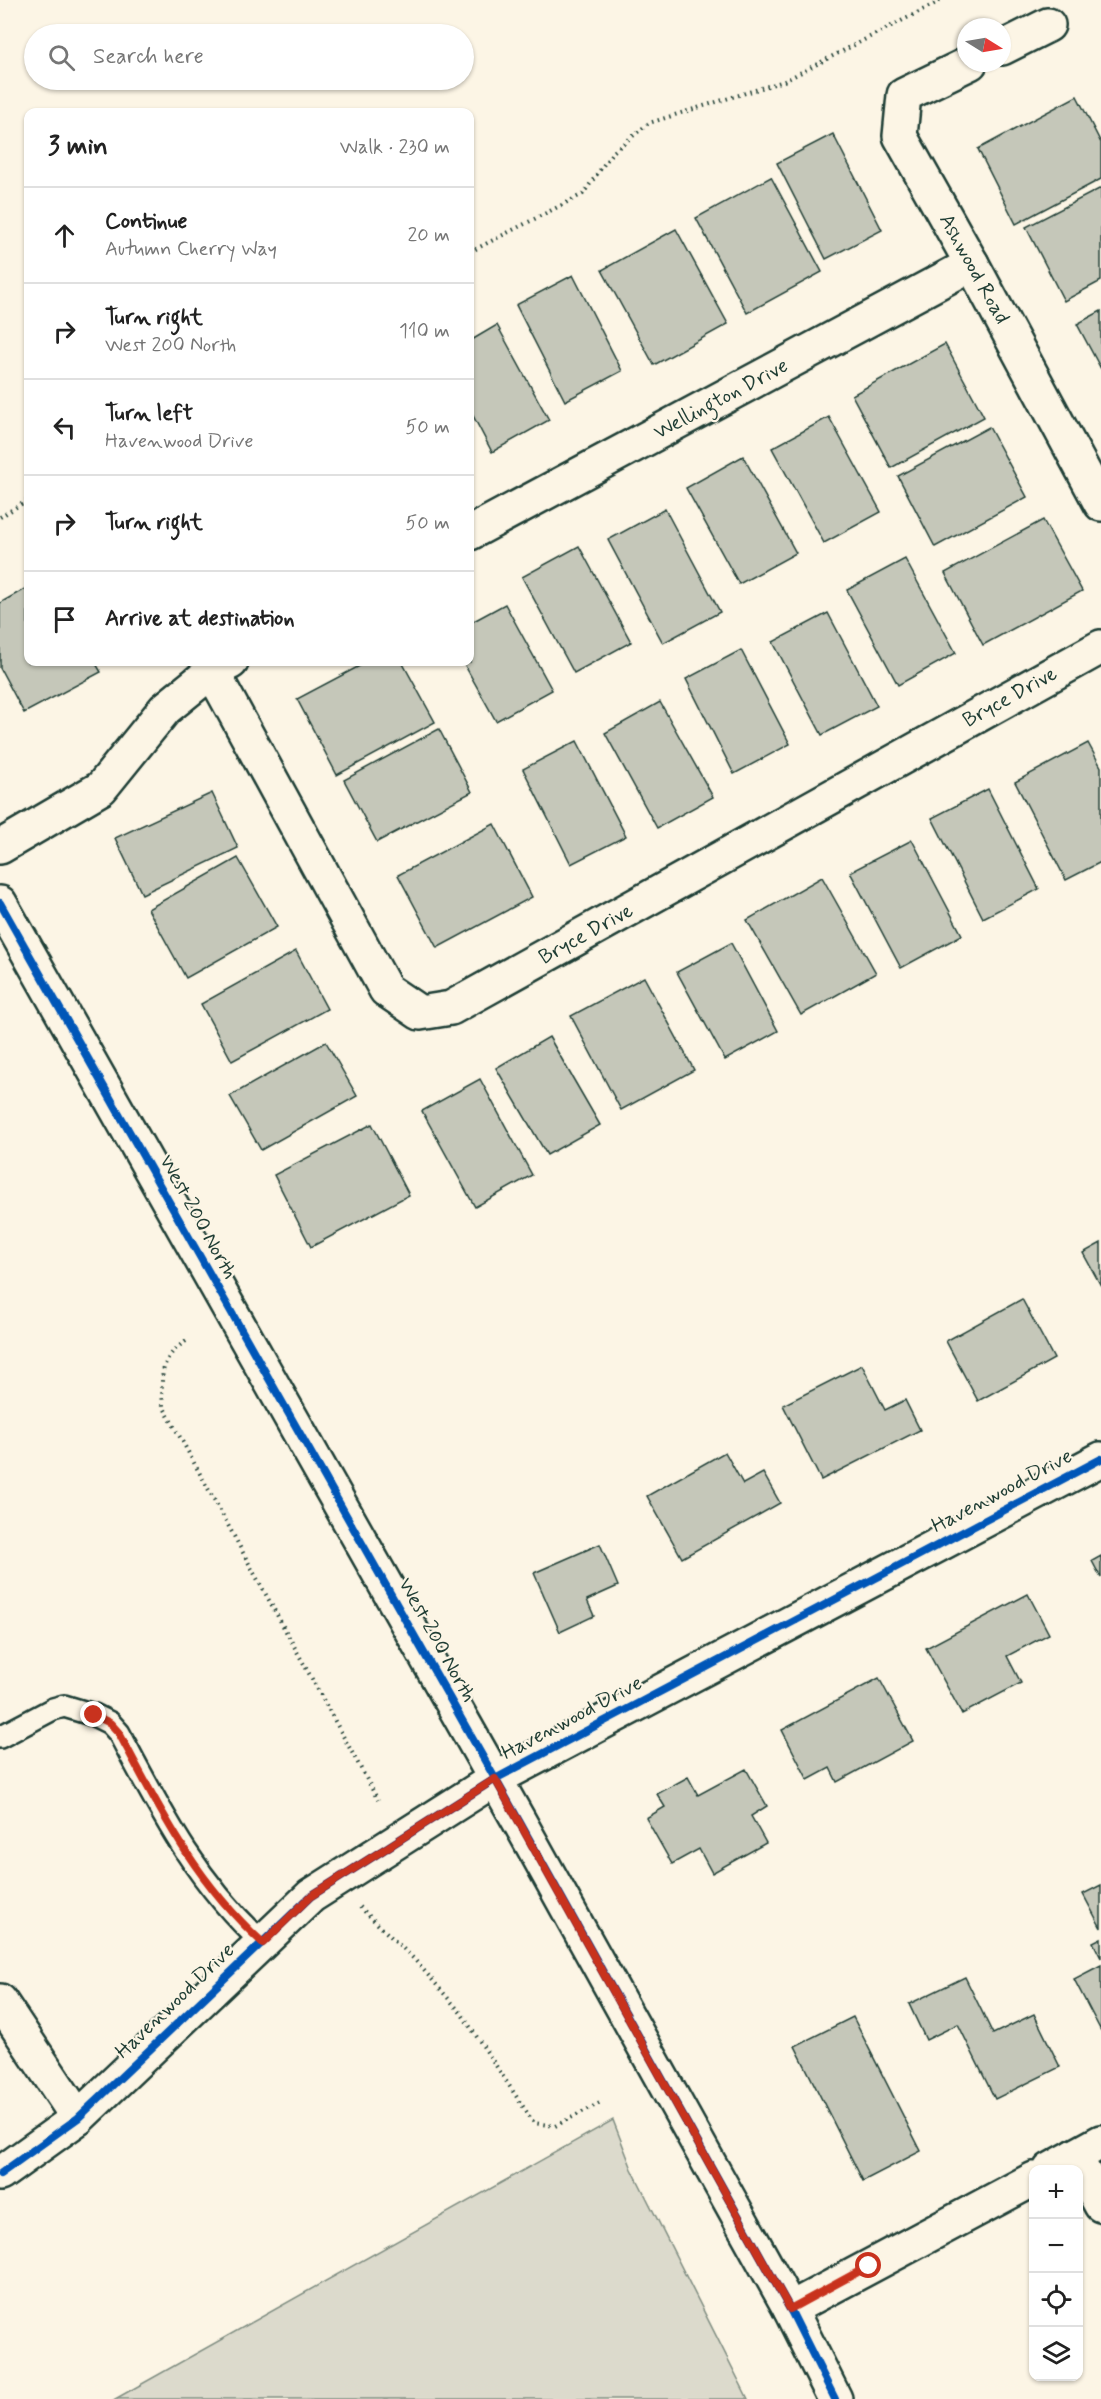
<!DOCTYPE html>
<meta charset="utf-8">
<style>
body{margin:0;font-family:Mynerve,sans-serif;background:#f6f6f6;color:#222}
.controls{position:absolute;right:18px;bottom:18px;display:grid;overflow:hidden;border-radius:12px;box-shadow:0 2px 4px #0004}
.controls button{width:54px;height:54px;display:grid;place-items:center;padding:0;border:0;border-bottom:2px solid #e0e0e0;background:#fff;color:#222;font:30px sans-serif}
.compass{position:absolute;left:957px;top:18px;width:54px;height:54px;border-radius:50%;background:#fff;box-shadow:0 2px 4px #0004;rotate:101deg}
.stop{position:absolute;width:18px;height:18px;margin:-14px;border:4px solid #c8321e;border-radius:50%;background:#fff}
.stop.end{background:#c8321e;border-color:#fff;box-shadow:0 2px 6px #0008}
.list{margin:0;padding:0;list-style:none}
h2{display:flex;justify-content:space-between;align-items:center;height:78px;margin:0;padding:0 24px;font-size:26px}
h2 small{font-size:20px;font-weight:400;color:#767676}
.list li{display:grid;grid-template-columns:39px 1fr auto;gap:18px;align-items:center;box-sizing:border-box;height:96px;padding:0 24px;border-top:2px solid #e0e0e0}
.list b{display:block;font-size:22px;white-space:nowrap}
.list p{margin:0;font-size:20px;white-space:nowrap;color:#767676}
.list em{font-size:20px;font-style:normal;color:#767676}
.icon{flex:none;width:33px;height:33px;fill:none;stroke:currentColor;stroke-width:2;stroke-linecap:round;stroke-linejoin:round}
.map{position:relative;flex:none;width:1101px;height:2399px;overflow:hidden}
.search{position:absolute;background:#fff;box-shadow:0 2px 4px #0004;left:24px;top:24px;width:450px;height:66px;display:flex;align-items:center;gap:15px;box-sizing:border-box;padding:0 21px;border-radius:33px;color:#767676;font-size:22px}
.panel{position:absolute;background:#fff;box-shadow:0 2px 4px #0004;left:24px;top:108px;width:450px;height:558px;border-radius:12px}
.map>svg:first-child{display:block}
</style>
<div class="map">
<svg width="1101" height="2399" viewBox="0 0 1101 2399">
<rect width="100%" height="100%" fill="#fcf5e5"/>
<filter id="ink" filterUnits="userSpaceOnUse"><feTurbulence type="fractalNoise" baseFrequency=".0167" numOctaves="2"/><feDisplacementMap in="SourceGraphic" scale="12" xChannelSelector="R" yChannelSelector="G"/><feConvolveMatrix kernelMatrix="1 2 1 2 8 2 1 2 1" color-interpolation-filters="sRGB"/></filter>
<g filter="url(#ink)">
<polygon fill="#dcdacc" stroke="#7e8c80" stroke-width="1.5" points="613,2120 632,2169 748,2399 115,2399"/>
<g fill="#c5c7b9" stroke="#1f3d34" stroke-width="1.5">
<polygon points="1077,96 1101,143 1101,179 1016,224 978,149"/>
<polygon points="833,134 882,230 826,259 777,163"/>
<polygon points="771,177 822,272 747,313 696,218"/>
<polygon points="1101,188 1101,281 1064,301 1026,227"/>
<polygon points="676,229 728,324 654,365 602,270"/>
<polygon points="573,275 622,371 565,401 516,305"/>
<polygon points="1101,311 1101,369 1077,324"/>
<polygon points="497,325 549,420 492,452 470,410 470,341"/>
<polygon points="945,344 984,417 891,468 852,395"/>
<polygon points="829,417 881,512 824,543 772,448"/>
<polygon points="989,427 1027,497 935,547 898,476"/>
<polygon points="743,456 796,553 739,584 686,488"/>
<polygon points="665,509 720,612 663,643 608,540"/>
<polygon points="1043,520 1082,591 983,645 945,573"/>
<polygon points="579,546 631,642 574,673 522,577"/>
<polygon points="905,559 956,653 898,685 847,590"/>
<polygon points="28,587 28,662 95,662 101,672 24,713 0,668 0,603"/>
<polygon points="505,604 552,690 496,721 463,662 470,662 470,623"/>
<polygon points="828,613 877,706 822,735 773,642"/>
<polygon points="741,650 790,744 734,774 686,679"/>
<polygon points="367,662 402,662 435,722 337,775 297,699"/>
<polygon points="660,702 713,797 657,828 605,733"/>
<polygon points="439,729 472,792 377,842 344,780"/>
<polygon points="577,741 626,836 571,864 523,769"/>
<polygon points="1088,743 1101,767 1101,862 1066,880 1015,782"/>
<polygon points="988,789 1039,889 983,918 932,818"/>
<polygon points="212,793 238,848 142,894 115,838"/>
<polygon points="494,824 532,897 437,948 398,875"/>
<polygon points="912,840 962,935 901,968 850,872"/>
<polygon points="238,858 277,927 186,978 148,909"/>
<polygon points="822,877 876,973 801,1015 747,920"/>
<polygon points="731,943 778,1031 725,1060 677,972"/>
<polygon points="296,951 327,1009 232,1061 201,1004"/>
<polygon points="644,977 694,1070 621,1110 571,1016"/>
<polygon points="549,1037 600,1125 547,1155 496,1068"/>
<polygon points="326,1042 357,1096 261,1150 230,1096"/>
<polygon points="480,1079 532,1175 475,1207 422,1111"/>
<polygon points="372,1124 409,1195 311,1247 274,1175"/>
<polygon points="1101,1243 1101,1286 1083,1253"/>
<polygon points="1022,1299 1054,1359 978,1401 946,1341"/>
<polygon points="862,1365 885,1410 905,1400 920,1430 821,1480 783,1405"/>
<polygon points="725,1452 743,1484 763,1473 780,1503 682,1558 647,1496"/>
<polygon points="600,1544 618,1586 587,1600 594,1616 560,1632 534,1573"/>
<polygon points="1101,1556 1101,1578 1092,1561"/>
<polygon points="1028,1594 1049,1634 1007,1656 1021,1683 962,1714 926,1648"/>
<polygon points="879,1678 913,1741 837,1782 830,1768 808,1780 782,1730"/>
<polygon points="746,1769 767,1806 751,1816 766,1843 712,1873 699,1849 672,1864 646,1818 665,1807 657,1794 688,1777 698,1795"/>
<polygon points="1101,1885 1101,1928 1083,1894"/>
<polygon points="1101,1938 1101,1958 1093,1942"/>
<polygon points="1101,1965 1101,2031 1074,1979"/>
<polygon points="965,1977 993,2034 1034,2014 1060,2067 995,2099 958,2024 926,2040 909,2004"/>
<polygon points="853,2017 921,2151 863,2181 795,2046"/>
</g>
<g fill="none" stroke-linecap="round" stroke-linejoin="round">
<defs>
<path id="service" d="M0,1737L53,1709L64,1706L94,1715L110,1723L119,1733C161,1812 196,1882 263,1943"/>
<g id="minor">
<polyline points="1002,48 1048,25"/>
<polyline points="970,63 904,95 900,136 972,264 1101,504"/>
<polyline points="470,533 972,264"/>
<polyline points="212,671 386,990 420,1013 451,1008 1101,647"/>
<polyline points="0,847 101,788 165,709 212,671 231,662"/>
<polyline points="0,2001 78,2118"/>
<polyline points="1075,2156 1101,2205"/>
<polyline points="1050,2170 1101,2142"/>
<polyline points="0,2174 78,2118 311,1896 495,1779 1101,1459"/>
<polyline points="790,2309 1034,2179"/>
</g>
<polyline id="primary" points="0,903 519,1821 790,2309 835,2399"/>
</defs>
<use href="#service" stroke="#1f3d34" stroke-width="26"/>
<use href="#minor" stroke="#1f3d34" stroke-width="38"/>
<use href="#primary" stroke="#1f3d34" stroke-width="38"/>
<g stroke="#1f3d34" stroke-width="4" stroke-dasharray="1.5 4.5" stroke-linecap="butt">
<polyline points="470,252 583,194 612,153 649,123 784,81 942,0"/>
<polyline points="0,517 28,500"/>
<path d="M186,1341C159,1359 161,1376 163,1406L378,1800"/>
<polyline points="360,1907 414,1959 461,2013 534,2123 555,2126 600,2103"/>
</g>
<use href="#service" stroke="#fcf5e5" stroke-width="21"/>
<use href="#minor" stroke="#fcf5e5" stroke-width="33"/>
<use href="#primary" stroke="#fcf5e5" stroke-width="33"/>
<defs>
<g id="cycleway">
<polyline points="0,903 519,1821 790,2309 835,2399"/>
<polyline points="0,2174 78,2118 311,1896 495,1779 1101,1459"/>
</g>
</defs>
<use href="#cycleway" stroke="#fcf5e5" stroke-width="11"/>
<use href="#cycleway" stroke="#0057b8" stroke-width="8"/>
</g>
</g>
<g fill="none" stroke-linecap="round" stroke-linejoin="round" filter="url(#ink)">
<path stroke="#c8321e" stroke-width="8" d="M94,1715L110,1723L119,1733C161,1812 195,1881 263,1943L311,1896L495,1779L790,2309L869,2266"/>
</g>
<g text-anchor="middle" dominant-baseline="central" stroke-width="4.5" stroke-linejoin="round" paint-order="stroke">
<g font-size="21" fill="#1f3d34" stroke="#fcf5e5">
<text transform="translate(974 269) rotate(61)">Ashwood Road</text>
<text transform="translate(721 399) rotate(-28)">Wellington Drive</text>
<text transform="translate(1010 697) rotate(-29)">Bryce Drive</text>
<text transform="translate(586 934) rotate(-29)">Bryce Drive</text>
<text transform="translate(198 1217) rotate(61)">West 200 North</text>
<text transform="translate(1002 1491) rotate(-28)">Havenwood Drive</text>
<text transform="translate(437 1640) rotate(61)">West 200 North</text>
<text transform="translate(572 1718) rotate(-28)">Havenwood Drive</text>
<text transform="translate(175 2001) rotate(-44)">Havenwood Drive</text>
</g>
</g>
</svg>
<div class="controls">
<button>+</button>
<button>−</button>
<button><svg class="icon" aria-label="locate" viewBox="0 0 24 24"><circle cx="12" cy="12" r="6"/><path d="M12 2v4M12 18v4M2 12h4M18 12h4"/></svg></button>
<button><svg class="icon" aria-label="layers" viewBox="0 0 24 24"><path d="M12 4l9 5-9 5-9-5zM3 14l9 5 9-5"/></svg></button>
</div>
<svg class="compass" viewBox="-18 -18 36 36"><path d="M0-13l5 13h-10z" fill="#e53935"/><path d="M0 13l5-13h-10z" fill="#767676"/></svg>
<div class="stop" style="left:869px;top:2266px"></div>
<div class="stop end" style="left:94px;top:1715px"></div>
<div class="search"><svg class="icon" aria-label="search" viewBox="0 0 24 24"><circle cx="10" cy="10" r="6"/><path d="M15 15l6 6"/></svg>Search here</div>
<section class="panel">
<h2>3 min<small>Walk · 230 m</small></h2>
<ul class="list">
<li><svg class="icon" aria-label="ahead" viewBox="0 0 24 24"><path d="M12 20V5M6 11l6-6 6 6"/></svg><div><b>Continue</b><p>Autumn Cherry Way</p></div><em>20 m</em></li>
<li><svg class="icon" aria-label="right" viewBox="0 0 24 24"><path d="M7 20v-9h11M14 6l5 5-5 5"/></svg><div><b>Turn right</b><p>West 200 North</p></div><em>110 m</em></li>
<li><svg class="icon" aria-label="left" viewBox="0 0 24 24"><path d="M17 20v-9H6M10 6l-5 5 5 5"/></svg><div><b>Turn left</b><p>Havenwood Drive</p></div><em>50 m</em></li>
<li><svg class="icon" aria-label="right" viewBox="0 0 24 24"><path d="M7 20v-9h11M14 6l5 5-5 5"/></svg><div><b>Turn right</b></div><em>50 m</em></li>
<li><svg class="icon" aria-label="arrive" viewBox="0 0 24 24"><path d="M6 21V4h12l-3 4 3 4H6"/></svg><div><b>Arrive at destination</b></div></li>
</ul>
</section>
</div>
